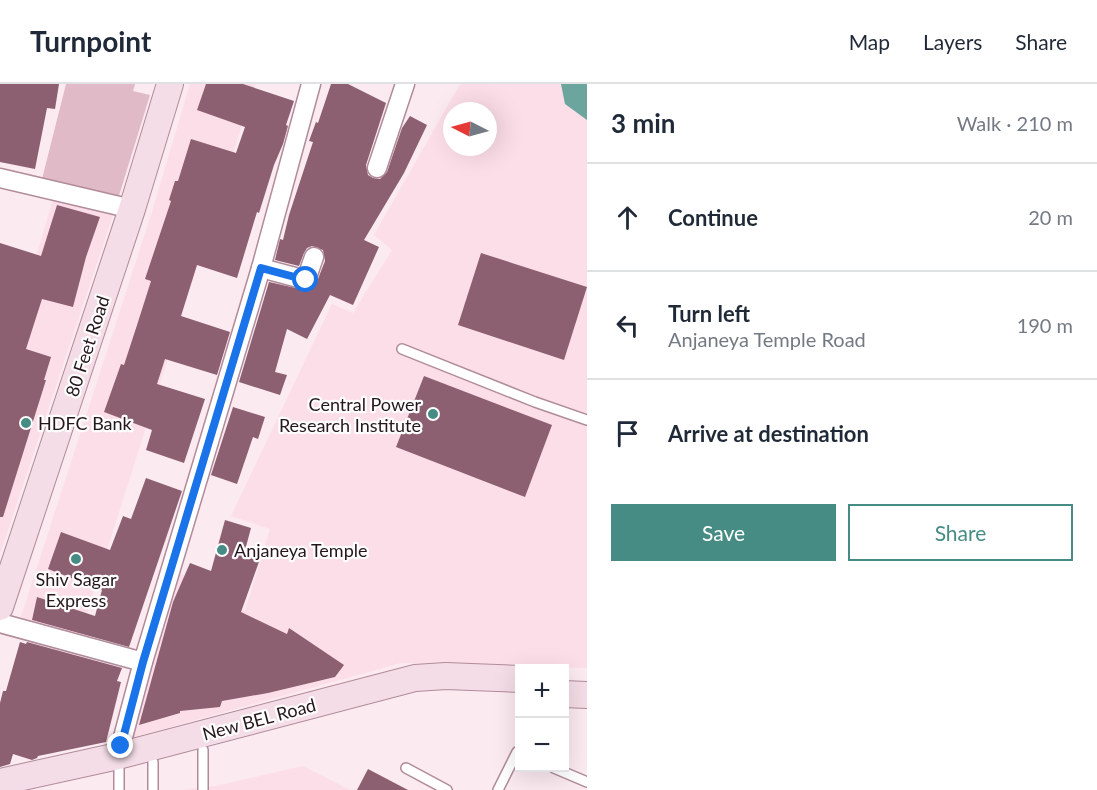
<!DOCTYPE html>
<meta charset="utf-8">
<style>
body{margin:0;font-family:Lato,sans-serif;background:#f6f6f7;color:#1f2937}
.controls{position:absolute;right:18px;bottom:18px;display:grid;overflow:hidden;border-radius:0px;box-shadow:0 6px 24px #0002}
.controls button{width:54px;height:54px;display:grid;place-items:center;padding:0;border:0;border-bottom:2px solid #e0e1e3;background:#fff;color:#1f2937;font:30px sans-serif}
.compass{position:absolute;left:443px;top:18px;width:54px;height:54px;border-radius:50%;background:#fff;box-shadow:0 6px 24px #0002;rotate:276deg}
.stop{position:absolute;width:18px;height:18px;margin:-14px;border:4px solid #1a73e8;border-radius:50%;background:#fff}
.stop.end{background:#1a73e8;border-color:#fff;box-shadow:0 2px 6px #0008}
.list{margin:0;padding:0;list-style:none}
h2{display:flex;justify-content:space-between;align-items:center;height:78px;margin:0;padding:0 24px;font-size:26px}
h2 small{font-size:20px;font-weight:400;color:#747a83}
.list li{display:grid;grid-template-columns:39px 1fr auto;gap:18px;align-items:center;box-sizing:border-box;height:108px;padding:0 24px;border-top:2px solid #e0e1e3}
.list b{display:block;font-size:22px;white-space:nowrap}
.list p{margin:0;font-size:20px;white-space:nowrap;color:#747a83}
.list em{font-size:20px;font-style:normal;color:#747a83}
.actions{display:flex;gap:12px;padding:18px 24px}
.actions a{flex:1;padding:14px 0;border:2px solid #468c84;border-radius:0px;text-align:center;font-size:21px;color:#468c84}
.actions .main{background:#468c84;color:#fff}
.icon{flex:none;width:33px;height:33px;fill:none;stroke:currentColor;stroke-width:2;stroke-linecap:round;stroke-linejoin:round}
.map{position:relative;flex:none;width:587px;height:706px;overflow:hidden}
header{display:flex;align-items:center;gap:36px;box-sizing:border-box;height:84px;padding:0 30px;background:#fff;border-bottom:2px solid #e0e1e3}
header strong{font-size:28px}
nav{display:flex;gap:33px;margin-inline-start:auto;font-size:21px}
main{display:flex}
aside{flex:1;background:#fff}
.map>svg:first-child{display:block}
</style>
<header>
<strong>Turnpoint</strong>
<nav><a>Map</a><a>Layers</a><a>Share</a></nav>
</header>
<main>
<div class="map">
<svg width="587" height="706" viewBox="0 0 587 706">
<rect width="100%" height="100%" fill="#fbeaf0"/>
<g fill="#fcdee8" fill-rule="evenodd">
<polygon points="190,0 255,0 78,557 19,539 151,131"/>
<path d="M460,0H587V584L401,579L131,654L174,486L245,527L270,445L231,432L332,220L353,229L392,166L374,151ZM452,27H488V63H452Z"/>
<polygon points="53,115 113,131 0,470 0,297"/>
<polygon points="303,682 350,706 182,706 215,702"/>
</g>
<polygon fill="#e1bac8" points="66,0 135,0 133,7 150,11 118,115 42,95"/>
<polygon fill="#6ba59e" points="561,0 587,0 587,36 565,20"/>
<g fill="#8c6071">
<polygon points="0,0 59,0 55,25 47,24 35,85 0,78"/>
<polygon points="206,0 243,0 294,17 286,41 288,42 283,60 274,81 259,129 257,128 237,194 197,181 181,232 230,248 217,291 165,275 157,300 205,315 184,379 146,366 152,346 104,328 121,280 124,281 138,238 151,197 145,195 171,117 169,116 175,97 178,97 191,55 236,69 245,43 197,26"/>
<polygon points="331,0 348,0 386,19 366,81 368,91 373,94 380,95 387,88 402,44 410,32 427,41 404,89 364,156 379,163 353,221 330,211 307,255 287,245 275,288 287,291 280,311 239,298 269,198 309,207 316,200 325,177 323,166 312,162 307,164 304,169 299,182 275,176 280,155 283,156 289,131 313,58 309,57 316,38 318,39"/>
<polygon points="57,121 100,133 86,173 73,223 42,215 26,265 51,273 44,296 46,296 3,433 0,433 0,159 41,172"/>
<polygon points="481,169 587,203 564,276 458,241"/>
<polygon points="424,292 552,341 525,413 396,363"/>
<polygon points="233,323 265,333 258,355 253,353 237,400 211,391"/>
<polygon points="146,394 182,407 129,563 32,536 37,513 95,532 102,506 48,485 61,448 110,466 123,432 131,435"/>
<polygon points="225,436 251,444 244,470 260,475 241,528 287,550 289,544 344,581 335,593 268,609 222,617 220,623 180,627 180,629 139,641 173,518 190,479 211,487"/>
<polygon points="20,558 26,560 27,558 122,584 117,597 121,598 106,658 38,672 37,674 32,676 13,670 10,680 0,683 0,619 3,607 6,607"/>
<polygon points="368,685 408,706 357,706"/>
</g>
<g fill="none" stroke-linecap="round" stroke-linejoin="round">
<defs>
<g id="lane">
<polyline points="402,265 535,318 587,336"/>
<polyline points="203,666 203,706"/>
<polyline points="153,678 153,706"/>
<polyline points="406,684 447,706"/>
<polyline points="554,684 587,698"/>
<polyline points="119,706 119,685"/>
<polyline points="498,706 517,668 520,669"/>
</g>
<g id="street">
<polyline points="377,84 405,0"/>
<polyline points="0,94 132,125"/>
<polyline points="261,184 306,196 314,173"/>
<polyline points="0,539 143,578"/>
<polyline points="118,672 143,578 261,184 311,0"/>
</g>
<g id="secondary">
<polyline points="0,523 132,125 170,0"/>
<polyline points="564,610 587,611"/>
<polyline points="0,698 118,672 415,594 446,592 520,595"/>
</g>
</defs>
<use href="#lane" stroke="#b18b99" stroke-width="12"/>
<use href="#street" stroke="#b18b99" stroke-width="21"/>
<use href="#secondary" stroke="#b18b99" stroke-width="28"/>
<use href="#lane" stroke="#fff" stroke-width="9"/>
<use href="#street" stroke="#fff" stroke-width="18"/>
<use href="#secondary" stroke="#f4dde6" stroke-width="26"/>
</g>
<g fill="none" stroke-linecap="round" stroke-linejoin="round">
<polyline stroke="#1a73e8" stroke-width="8" points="121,662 143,578 261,184 306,196"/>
</g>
<g fill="#468c84" stroke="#fdfdfd" stroke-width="2">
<circle cx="433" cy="330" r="6"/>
<circle cx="26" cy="339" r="6"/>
<circle cx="222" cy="466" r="6"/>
<circle cx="76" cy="475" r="6"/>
</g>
<g text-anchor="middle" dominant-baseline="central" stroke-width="4.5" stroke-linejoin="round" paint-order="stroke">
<g font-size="18" fill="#25161c" stroke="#fdfdfd">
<text transform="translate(87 262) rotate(-72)">80 Feet Road</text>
<text transform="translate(259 635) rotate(-15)">New BEL Road</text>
</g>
<g font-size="18" fill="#25161c" stroke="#fdfdfd" text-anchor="start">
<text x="421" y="320" text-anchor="end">Central Power<tspan x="421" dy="21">Research Institute</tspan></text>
<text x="38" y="339">HDFC Bank</text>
<text x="234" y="466">Anjaneya Temple</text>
<text x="76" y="495" text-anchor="middle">Shiv Sagar<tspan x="76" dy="21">Express</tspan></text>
</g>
</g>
</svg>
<div class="controls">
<button>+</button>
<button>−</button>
</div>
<svg class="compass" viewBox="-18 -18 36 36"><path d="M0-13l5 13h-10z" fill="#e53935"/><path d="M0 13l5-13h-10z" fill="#747a83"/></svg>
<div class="stop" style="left:306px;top:196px"></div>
<div class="stop end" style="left:121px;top:662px"></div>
</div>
<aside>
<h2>3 min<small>Walk · 210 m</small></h2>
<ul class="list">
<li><svg class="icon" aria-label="ahead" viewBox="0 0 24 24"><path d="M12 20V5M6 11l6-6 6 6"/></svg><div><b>Continue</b></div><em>20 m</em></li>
<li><svg class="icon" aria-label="left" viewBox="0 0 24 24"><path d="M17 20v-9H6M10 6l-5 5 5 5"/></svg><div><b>Turn left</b><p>Anjaneya Temple Road</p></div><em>190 m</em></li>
<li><svg class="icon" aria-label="arrive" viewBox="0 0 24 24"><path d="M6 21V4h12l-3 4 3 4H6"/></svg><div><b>Arrive at destination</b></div></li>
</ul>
<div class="actions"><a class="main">Save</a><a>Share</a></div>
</aside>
</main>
